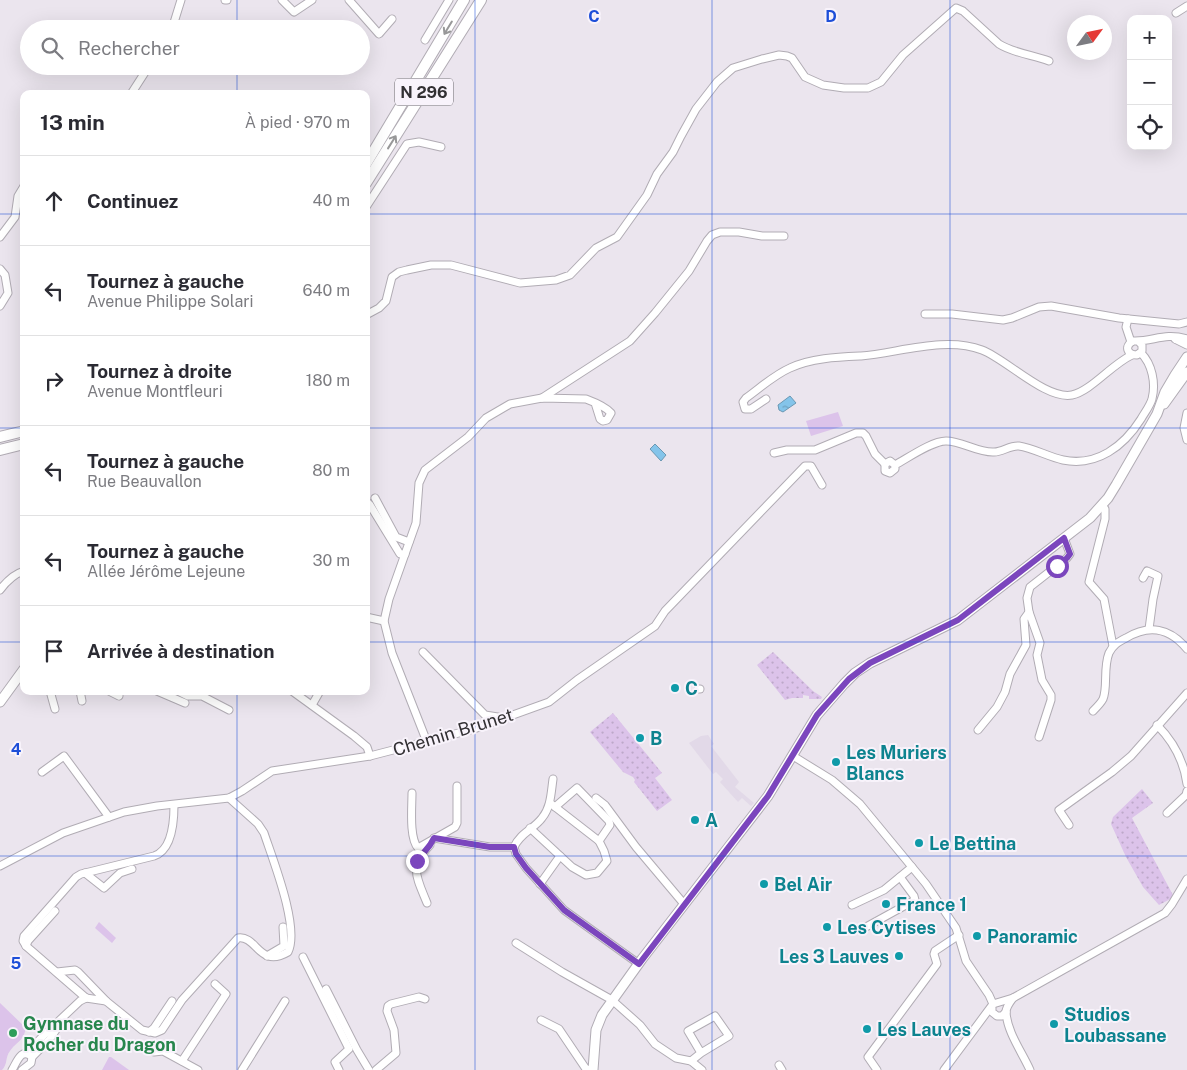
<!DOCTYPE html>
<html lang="fr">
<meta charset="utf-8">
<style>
body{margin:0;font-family:"Public Sans",sans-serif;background:#f2f2f3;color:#2b2b33}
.controls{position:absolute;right:15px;top:15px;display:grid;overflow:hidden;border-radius:10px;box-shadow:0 5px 20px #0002}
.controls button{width:45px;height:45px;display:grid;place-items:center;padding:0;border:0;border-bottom:1px solid #e1e1e2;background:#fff;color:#2b2b33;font:25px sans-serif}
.compass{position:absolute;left:1067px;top:15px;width:45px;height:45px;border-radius:50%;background:#fff;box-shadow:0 5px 20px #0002;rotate:57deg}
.stop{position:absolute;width:15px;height:15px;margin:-11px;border:4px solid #7b46bd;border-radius:50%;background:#fff}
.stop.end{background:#7b46bd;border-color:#fff;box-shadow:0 1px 5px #0008}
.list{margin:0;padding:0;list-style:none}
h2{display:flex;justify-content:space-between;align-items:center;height:65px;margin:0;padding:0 20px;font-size:21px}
h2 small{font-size:16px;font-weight:400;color:#7c7c81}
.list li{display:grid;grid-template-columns:32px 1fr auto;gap:15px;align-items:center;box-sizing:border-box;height:90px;padding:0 20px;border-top:1px solid #e1e1e2}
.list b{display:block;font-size:19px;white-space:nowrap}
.list p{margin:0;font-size:16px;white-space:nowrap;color:#7c7c81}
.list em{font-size:16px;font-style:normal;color:#7c7c81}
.icon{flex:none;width:28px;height:28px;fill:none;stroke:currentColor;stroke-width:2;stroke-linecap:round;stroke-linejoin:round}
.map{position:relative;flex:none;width:1187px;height:1070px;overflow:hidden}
.search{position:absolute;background:#fff;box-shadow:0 5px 20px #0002;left:20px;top:20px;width:350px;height:55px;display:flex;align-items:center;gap:12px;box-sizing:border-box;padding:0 18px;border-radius:28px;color:#7c7c81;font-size:19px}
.panel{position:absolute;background:#fff;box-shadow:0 5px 20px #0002;left:20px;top:90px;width:350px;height:605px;border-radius:10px}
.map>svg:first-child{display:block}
</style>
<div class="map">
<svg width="1187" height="1070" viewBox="0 0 1187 1070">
<defs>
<pattern id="park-dots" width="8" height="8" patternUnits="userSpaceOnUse" patternTransform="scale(1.25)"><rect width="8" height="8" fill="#dcc3ea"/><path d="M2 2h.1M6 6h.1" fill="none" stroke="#bda8c9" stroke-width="1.8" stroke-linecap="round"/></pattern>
<pattern id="water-ripples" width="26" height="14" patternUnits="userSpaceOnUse" patternTransform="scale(1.25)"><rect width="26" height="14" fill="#84c4ea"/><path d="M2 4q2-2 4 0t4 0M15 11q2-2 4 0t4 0" fill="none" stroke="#6da0be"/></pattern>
</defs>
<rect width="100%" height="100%" fill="#ebe5ee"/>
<polygon fill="#e2d9e8" points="708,735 714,744 711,746 739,782 735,787 754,803 751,806 742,798 738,802 720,782 723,779 716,772 713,774 689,743 701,736"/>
<g fill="#dcc3ea">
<polygon points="838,412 843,426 811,436 806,421"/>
<polygon points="99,922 116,938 112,943 95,928"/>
<path d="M0,1003L26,1028C23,1042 17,1041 10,1051C5,1057 8,1064 2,1070H0Z"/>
<polygon points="109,1057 111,1057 129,1070 102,1070"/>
</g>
<g fill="url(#park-dots)">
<polygon points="773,652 813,691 822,697 821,699 809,699 809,696 803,695 803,698 792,698 785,700 757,665"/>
<polygon points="613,713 662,773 655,778 672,800 657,811 634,782 635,780 633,777 623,772 590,732"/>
<polygon points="1142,789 1153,803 1132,818 1174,897 1159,905 1143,887 1126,857 1111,824 1113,817"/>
</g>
<g fill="url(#water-ripples)" stroke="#6b98b3">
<polygon points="790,396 796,403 783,412 779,410 778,405"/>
<polygon points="655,444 666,455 661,461 650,449"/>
</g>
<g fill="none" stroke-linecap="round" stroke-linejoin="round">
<defs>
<g id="minor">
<polyline points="225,0 227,0"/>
<polyline points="282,0 294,12 312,0"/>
<polyline points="349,0 379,34 392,19"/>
<polyline points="1176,13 1187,6"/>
<polyline points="172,29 181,0"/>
<polyline points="425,40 449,0"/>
<polyline points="131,94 149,66"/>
<polyline points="366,207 407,144 419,142 441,147"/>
<polyline points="0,237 15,217 18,196 24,186"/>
<polyline points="0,269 5,275 8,293 0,306"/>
<polyline points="925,314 952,314 1003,320 1012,318 1039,307 1051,306 1119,318 1179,324 1187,322"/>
<path d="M366,315L379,308L386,301L392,277L399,272L407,270L431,265H451L520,283L556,280L570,275L596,248L617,237L647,195L657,174L673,152L681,136L696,109L717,82L733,68L762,59L779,55L787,56L792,58L805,77L823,85L844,88H868L881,82L903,55L956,8L963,11L999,44C1013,53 1033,55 1049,61"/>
<polyline points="1128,319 1126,327 1131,342"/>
<polyline points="1175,339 1187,345"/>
<path d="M1139,342L1142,345V351L1137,355C1127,355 1124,346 1133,341C1153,342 1164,332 1187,339"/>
<polyline points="542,398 630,341 655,313 689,271 707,241 712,235 720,232 739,232 762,236 784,236"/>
<path d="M766,399L751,409H745L743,402L746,398C760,388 774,375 790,368C811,358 838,357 861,356C898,353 945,336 982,350C1006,359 1046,400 1072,395C1091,391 1112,364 1132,355"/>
<polyline points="1187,413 1184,428 1187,440"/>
<polyline points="774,453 787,450 815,450 856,433 863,433 866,436 875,454 885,464"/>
<path d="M895,465L890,461L885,464V471L890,473L895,469V465C908,458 932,441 946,441C962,441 978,453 994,452C1003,452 1010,445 1019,446C1033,448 1049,457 1063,460C1097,467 1124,446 1141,419C1145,412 1150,406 1152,399C1156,383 1152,364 1141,353"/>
<polyline points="375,498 396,537 409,542"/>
<polyline points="366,501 370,505 400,554 405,554"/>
<polyline points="1102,505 1105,509 1105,519 1089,582 1104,599 1113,646"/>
<polyline points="1143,578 1147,571 1158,576 1153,599 1149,629"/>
<path d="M0,590C6,582 14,574 24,571"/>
<polyline points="1029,612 1040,643 1037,655 1042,680 1051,695 1051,700 1039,737"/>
<polyline points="366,617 384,621"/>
<polyline points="423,652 485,715 504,718"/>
<polyline points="698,689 700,689"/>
<polyline points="50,691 55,709"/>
<polyline points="80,691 82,701"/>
<polyline points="109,691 119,696"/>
<polyline points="157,691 185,703"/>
<polyline points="178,691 188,696 202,696 229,710"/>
<polyline points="292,691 354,736 367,747 370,756"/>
<polyline points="312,705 320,691"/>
<path d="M1093,711C1096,708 1101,703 1103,699C1108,687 1103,668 1109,653C1113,645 1118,642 1126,638C1149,624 1170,628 1187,649"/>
<path d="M1157,725C1173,741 1184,762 1187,784"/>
<polyline points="978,730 997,707 1005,692 1010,674 1026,645 1024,619 1029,612 1027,598 1030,587 1067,558 1070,554 1064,538"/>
<path d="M427,742L392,653L384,621L389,599L416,523L419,483L425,470L468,437L486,418L510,404L542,398L586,399C594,402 606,407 611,413L607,420L603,421L600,419L595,403"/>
<polyline points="793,756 832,780 860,804 926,884 956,928 966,961 989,995 993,1004"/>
<polyline points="42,772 64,756 109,817"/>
<path d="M412,793C412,807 409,838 418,848L455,827L457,823V786"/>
<polyline points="596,798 605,805 636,847 684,904"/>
<polyline points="555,807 577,788 609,821 610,825 599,841"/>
<polyline points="1167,813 1186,795 1187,791"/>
<polyline points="1069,825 1059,810 1112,772 1131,756 1187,693"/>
<polyline points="530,828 572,867 586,875 597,873 607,861 604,851 599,841 550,803"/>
<path d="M434,838L490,847H514C520,833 534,829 542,818C551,807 551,793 553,779"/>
<polyline points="514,847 516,854 526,868 564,910 639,964"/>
<polyline points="0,866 63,833 124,812 157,806 229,798 242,791 272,771 370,756 474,729 549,702 577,680 655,626 665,611 805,466 811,466 822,485"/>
<polyline points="85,873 104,888 120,873 132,869"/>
<polyline points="540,884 560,856"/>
<path d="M427,903C416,876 409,867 430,845"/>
<polyline points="852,905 884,890 912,867"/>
<polyline points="866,927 915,900 914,896 900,877"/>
<polyline points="516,943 562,972 612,1000 640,1025 655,1044 676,1058 691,1061 702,1070"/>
<polyline points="26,946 28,941 55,911"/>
<polyline points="267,956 284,946 283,927"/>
<polyline points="303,957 349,1049 335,1062 339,1070"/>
<polyline points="57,972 75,970 78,972 106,1001"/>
<polyline points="326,989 357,1050 369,1070"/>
<path d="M86,998L106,1001L142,1030L155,1033L162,1030L182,1000L238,938C257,935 259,969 288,952C300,928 273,860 264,833L258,824L229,798"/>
<path d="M86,998L26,946L23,941L24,936L76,877L81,874L154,856C172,850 174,821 174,805"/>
<path d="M1013,998C1010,1002 1006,1007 1006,1012C1007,1032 1022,1052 1030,1070"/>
<polyline points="992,1008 992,1012 997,1016 1002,1016 1006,1012"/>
<polyline points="541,1020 559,1029 586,1069 593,1070"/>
<polyline points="149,1032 154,1028 172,1001"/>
<polyline points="154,1052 163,1051 198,1070"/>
<polyline points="27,1053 44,1035 80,1001 86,998"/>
<polyline points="32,1057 49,1040 58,1027"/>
<polyline points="182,1061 226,994 215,984"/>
<polyline points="691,1061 701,1053 729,1036 715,1016 688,1031 701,1053"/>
<polyline points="779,1065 782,1070"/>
<path d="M12,1070C17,1062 21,1047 32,1057L31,1063L22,1070"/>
<polyline points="242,1070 285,1001"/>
<polyline points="376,1070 396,1053 394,1030 387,1011 388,1006 391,1004 419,997 425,999"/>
<polyline points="877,1070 868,1057 937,964 934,954 935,951 959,935"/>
<polyline points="944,1070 993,1004 1013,998 1165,913 1172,904 1187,879"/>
</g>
<g id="major">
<polyline points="1164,404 1187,372"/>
<polyline points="0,702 24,669"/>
<polyline points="593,1070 596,1030 602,1015 642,959 768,796 817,715 844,684 855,673 870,663 958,620 1090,518 1108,498 1116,485 1157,414 1165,392 1175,375 1187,357"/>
</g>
<g id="highway">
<polyline points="366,164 464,0"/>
<polyline points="366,183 481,0"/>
<polyline points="0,437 24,431"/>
<polyline points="0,450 24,444"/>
</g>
</defs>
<use href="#minor" stroke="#b1acb4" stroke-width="9"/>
<use href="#major" stroke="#b1acb4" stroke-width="11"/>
<use href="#highway" stroke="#b1acb4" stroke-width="12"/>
<use href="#minor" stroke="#fff" stroke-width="7"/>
<use href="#major" stroke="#fff" stroke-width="9"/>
<use href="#highway" stroke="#fff" stroke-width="10"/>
</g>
<defs><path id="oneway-shaft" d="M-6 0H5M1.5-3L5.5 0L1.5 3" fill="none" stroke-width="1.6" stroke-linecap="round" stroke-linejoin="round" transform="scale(1.25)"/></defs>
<g stroke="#989899">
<use href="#oneway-shaft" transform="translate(448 28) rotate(121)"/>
<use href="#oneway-shaft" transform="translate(392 142) rotate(-58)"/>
</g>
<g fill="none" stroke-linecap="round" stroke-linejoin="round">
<polyline stroke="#7b46bd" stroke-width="6" points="417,861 430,845 434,838 490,847 514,847 516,854 526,868 564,910 639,964 768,796 817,715 849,679 870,663 958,620 1064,538 1070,554 1067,558 1057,566"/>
</g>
<path fill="none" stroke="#1d4ed8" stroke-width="1" stroke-opacity="0.55" d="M237,0V29M475,0V1070M712,0V1070M950,0V1070M237,66V94M0,214H24M366,214H1187M0,428H24M366,428H1187M0,642H24M366,642H1187M237,691V1070M0,856H1187"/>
<g fill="#0f9aa8" stroke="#f8f3fb" stroke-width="2">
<circle cx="675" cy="688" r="5"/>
<circle cx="640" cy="738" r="5"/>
<circle cx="836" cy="762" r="5"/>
<circle cx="695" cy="820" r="5"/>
<circle cx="919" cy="843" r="5"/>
<circle cx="764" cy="884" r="5"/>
<circle cx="886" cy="904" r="5"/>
<circle cx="827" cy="927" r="5"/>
<circle cx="977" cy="936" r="5"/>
<circle cx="899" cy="956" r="5"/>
<circle cx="1054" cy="1024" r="5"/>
<circle cx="867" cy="1029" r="5"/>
</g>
<circle fill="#2e9e5b" stroke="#f8f3fb" stroke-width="2" cx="13" cy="1033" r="5"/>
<g text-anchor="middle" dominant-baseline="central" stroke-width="4" stroke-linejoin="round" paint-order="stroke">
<rect fill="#f8f3fb" stroke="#6d6a6f" stroke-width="1" x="395" y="78.5" width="58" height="27" rx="4"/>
<g font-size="16" font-weight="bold" fill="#323033">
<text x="424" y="92">N 296</text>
</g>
<g font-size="18" font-weight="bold" fill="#0d838f" stroke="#f8f3fb" text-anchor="start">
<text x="685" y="688">C</text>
<text x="650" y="738">B</text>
<text x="846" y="752">Les Muriers<tspan x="846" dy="21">Blancs</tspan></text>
<text x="705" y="820">A</text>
<text x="929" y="843">Le Bettina</text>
<text x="774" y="884">Bel Air</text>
<text x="896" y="904">France 1</text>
<text x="837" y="927">Les Cytises</text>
<text x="987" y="936">Panoramic</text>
<text x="889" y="956" text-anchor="end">Les 3 Lauves</text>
<text x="1064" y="1014">Studios<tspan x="1064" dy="21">Loubassane</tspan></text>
<text x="877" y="1029">Les Lauves</text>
</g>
<g font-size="18" fill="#323033" stroke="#f8f3fb">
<text transform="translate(453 732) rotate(-17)">Chemin Brunet</text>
</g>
<g font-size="18" font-weight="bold" fill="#27864d" stroke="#f8f3fb" text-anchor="start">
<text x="23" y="1023">Gymnase du<tspan x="23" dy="21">Rocher du Dragon</tspan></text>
</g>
</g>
<g font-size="16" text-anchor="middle" font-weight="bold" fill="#1d4ed8" stroke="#f8f3fb" stroke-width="4" stroke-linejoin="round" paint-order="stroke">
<text x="594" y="22">C</text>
<text x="831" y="22">D</text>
<text x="16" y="755">4</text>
<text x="16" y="969">5</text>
</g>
</svg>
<div class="controls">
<button>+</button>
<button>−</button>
<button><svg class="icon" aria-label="locate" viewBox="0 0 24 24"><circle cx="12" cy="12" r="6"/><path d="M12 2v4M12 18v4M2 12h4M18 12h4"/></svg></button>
</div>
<svg class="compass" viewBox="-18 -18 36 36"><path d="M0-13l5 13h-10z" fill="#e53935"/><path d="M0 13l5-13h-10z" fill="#7c7c81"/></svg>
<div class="stop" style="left:1057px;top:566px"></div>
<div class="stop end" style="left:417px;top:861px"></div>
<div class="search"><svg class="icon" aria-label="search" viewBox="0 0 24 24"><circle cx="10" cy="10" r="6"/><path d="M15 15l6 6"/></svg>Rechercher</div>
<section class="panel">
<h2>13 min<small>À pied · 970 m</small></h2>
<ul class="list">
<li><svg class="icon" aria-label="ahead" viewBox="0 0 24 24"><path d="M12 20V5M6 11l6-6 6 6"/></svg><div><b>Continuez</b></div><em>40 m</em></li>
<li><svg class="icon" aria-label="left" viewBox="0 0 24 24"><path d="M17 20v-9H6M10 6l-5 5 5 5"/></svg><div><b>Tournez à gauche</b><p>Avenue Philippe Solari</p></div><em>640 m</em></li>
<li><svg class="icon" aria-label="right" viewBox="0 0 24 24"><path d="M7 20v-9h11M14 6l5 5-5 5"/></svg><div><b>Tournez à droite</b><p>Avenue Montfleuri</p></div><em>180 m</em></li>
<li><svg class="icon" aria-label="left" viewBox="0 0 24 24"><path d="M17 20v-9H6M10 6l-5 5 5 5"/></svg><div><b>Tournez à gauche</b><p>Rue Beauvallon</p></div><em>80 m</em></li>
<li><svg class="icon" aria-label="left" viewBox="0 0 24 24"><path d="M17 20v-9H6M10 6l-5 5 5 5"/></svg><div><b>Tournez à gauche</b><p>Allée Jérôme Lejeune</p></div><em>30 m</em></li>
<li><svg class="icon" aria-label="arrive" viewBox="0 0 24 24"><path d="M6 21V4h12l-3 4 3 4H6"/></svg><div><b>Arrivée à destination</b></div></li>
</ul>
</section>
</div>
